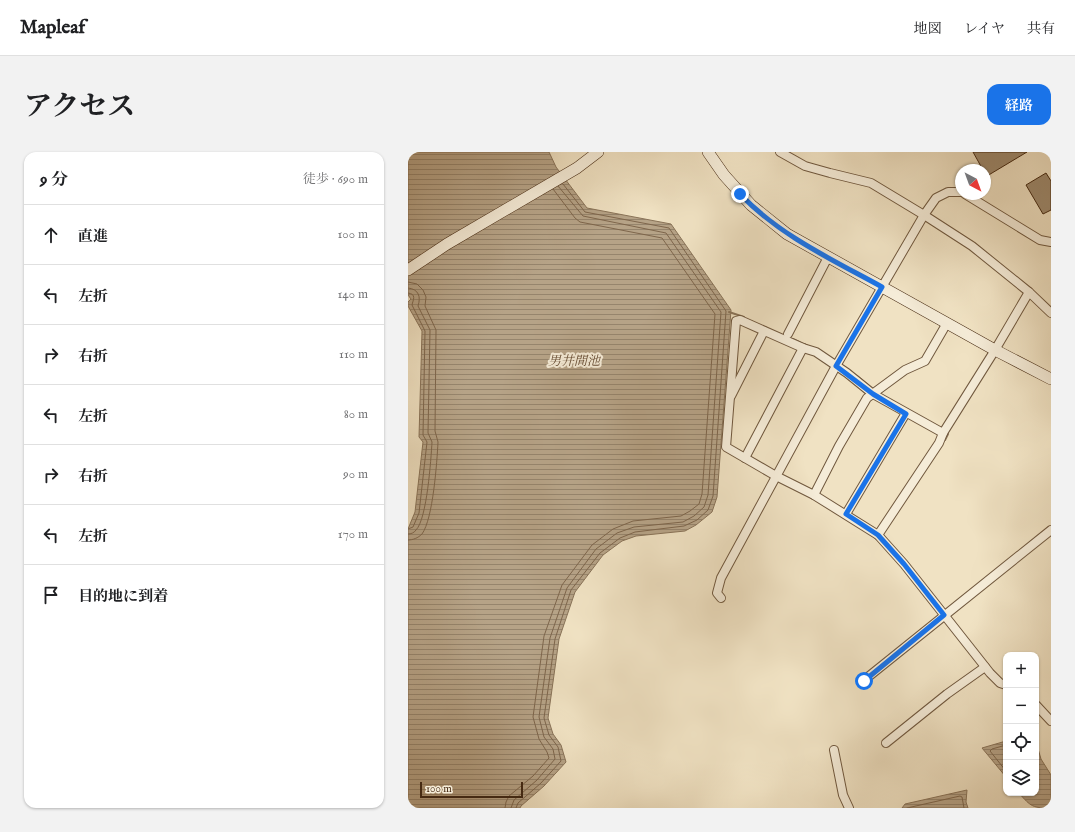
<!DOCTYPE html>
<html lang="ja">
<meta charset="utf-8">
<style>
body{margin:0;font-family:"IM FELL English","Noto Serif JP",serif;background:#f2f2f2;color:#202124}
.controls{position:absolute;right:12px;bottom:12px;display:grid;overflow:hidden;border-radius:8px;box-shadow:0 1px 3px #0004}
.controls button{width:36px;height:36px;display:grid;place-items:center;padding:0;border:0;border-bottom:1px solid #e0e0e0;background:#fff;color:#202124;font:20px sans-serif}
.compass{position:absolute;left:547px;top:12px;width:36px;height:36px;border-radius:50%;background:#fff;box-shadow:0 1px 3px #0004;rotate:139deg}
.scale{position:absolute;left:12px;bottom:10px;width:103px;box-sizing:border-box;padding-left:4px;border:2px solid #462a12;border-top:0;font-size:11px;line-height:14px;white-space:nowrap;color:#462a12;-webkit-text-stroke:3px #f5ecd8;paint-order:stroke}
.stop{position:absolute;width:12px;height:12px;margin:-9px;border:3px solid #1a73e8;border-radius:50%;background:#fff}
.stop.end{background:#1a73e8;border-color:#fff;box-shadow:0 1px 4px #0008}
.list{margin:0;padding:0;list-style:none}
h2{display:flex;justify-content:space-between;align-items:center;height:52px;margin:0;padding:0 16px;font-size:17px}
h2 small{font-size:13px;font-weight:400;color:#757577}
.list li{display:grid;grid-template-columns:26px 1fr auto;gap:12px;align-items:center;box-sizing:border-box;height:60px;padding:0 16px;border-top:1px solid #e0e0e0}
.list b{display:block;font-size:15px;white-space:nowrap}
.list em{font-size:13px;font-style:normal;color:#757577}
.icon{flex:none;width:22px;height:22px;fill:none;stroke:currentColor;stroke-width:2;stroke-linecap:round;stroke-linejoin:round}
.map{position:relative;flex:none;width:643px;height:656px;overflow:hidden;border-radius:12px}
header{display:flex;align-items:center;gap:24px;box-sizing:border-box;height:56px;padding:0 20px;background:#fff;border-bottom:1px solid #e0e0e0}
header strong{font-size:19px}
nav{display:flex;gap:22px;margin-inline-start:auto;font-size:14px}
.intro{display:flex;align-items:center;justify-content:space-between;box-sizing:border-box;height:96px;padding:0 24px}
h1{margin:0;font-size:28px}
.button{padding:10px 18px;border-radius:12px;background:#1a73e8;color:#fff;font-size:14px;font-weight:700}
main{display:flex;gap:24px;padding:0 24px}
aside{flex:1;background:#fff;border-radius:12px;box-shadow:0 1px 3px #0004}
.map>svg:first-child{display:block}
</style>
<header>
<strong>Mapleaf</strong>
<nav><a>地図</a><a>レイヤ</a><a>共有</a></nav>
</header>
<div class="intro"><h1>アクセス</h1><a class="button">経路</a></div>
<main>
<aside>
<h2>9 分<small>徒歩 · 690 m</small></h2>
<ul class="list">
<li><svg class="icon" aria-label="ahead" viewBox="0 0 24 24"><path d="M12 20V5M6 11l6-6 6 6"/></svg><div><b>直進</b></div><em>100 m</em></li>
<li><svg class="icon" aria-label="left" viewBox="0 0 24 24"><path d="M17 20v-9H6M10 6l-5 5 5 5"/></svg><div><b>左折</b></div><em>140 m</em></li>
<li><svg class="icon" aria-label="right" viewBox="0 0 24 24"><path d="M7 20v-9h11M14 6l5 5-5 5"/></svg><div><b>右折</b></div><em>110 m</em></li>
<li><svg class="icon" aria-label="left" viewBox="0 0 24 24"><path d="M17 20v-9H6M10 6l-5 5 5 5"/></svg><div><b>左折</b></div><em>80 m</em></li>
<li><svg class="icon" aria-label="right" viewBox="0 0 24 24"><path d="M7 20v-9h11M14 6l5 5-5 5"/></svg><div><b>右折</b></div><em>90 m</em></li>
<li><svg class="icon" aria-label="left" viewBox="0 0 24 24"><path d="M17 20v-9H6M10 6l-5 5 5 5"/></svg><div><b>左折</b></div><em>170 m</em></li>
<li><svg class="icon" aria-label="arrive" viewBox="0 0 24 24"><path d="M6 21V4h12l-3 4 3 4H6"/></svg><div><b>目的地に到着</b></div></li>
</ul>
</aside>
<div class="map">
<svg width="643" height="656" viewBox="0 0 643 656">
<defs>
<pattern id="water-rules" width="6" height="5" patternUnits="userSpaceOnUse"><rect width="6" height="5" fill="#b6a387"/><path d="M0 2.5h6" fill="none" stroke="#96856d"/></pattern>
</defs>
<rect width="100%" height="100%" fill="#f0e2c3"/>
<filter id="stains"><feTurbulence type="fractalNoise" baseFrequency=".005" numOctaves="4"/><feColorMatrix values="0 0 0 0 .2 0 0 0 0 .09 0 0 0 0 .02 0 0 0 .5 -.17"/></filter>
<radialGradient id="worn" r=".72"><stop offset=".6" stop-color="#630" stop-opacity="0"/><stop offset="1" stop-color="#630" stop-opacity=".3"/></radialGradient>
<g fill="url(#water-rules)" stroke="#897358">
<polygon points="0,0 141,0 148,15 179,56 263,72 323,158 309,345 304,360 288,373 277,379 228,384 214,389 195,403 167,440 151,487 140,566 145,582 153,593 158,610 136,634 113,654 112,656 0,656 0,377 7,360 15,290 11,285 14,179 0,154 0,150 3,147 0,143"/>
<polygon points="598,589 598,625 574,596"/>
<path d="M628,590L633,607L643,623V656C625,656 623,655 611,641H628Z"/>
<polygon points="559,638 558,650 560,656 494,656 497,652"/>
</g>
<g fill="none" stroke-linecap="round" stroke-linejoin="round">
<g stroke="#7e664c" stroke-width="1">
<path d="M0,130L9,132L15,138L18,145L17,154L28,178L27,279L30,290C29,310 25,367 14,382C10,386 5,388 0,388"/>
<path d="M0,136C11,137 13,145 10,154L22,178L20,281L24,290C23,307 19,367 8,378C6,381 3,382 0,382"/>
<path d="M0,141C9,142 5,148 4,153L17,179L15,283L19,290L11,361L5,375L0,377"/>
<polyline points="598,593 584,597 582,599 598,619"/>
<polyline points="97,656 98,650 101,644 125,624 141,606 139,600 131,587 125,565 136,484 154,433 184,393 205,377 225,369 273,364 282,359 291,352 294,342 307,162 254,86 172,70 167,66 145,37"/>
<polyline points="103,656 106,648 129,628 147,607 145,597 136,585 131,565 142,486 159,436 188,397 209,381 226,375 275,370 286,364 296,355 300,343 313,160 258,81 175,64 150,34"/>
<polyline points="108,656 110,651 133,631 153,609 150,595 141,583 136,566 147,487 163,438 192,401 212,386 227,380 276,374 289,368 300,358 305,344 318,159 261,76 177,60 155,32"/>
<polyline points="499,656 552,644 554,645 556,656"/>
</g>
<g stroke="#897358" stroke-width="2">
<polyline points="321,160 336,165"/>
<polyline points="385,187 400,194"/>
<polyline points="449,224 461,234"/>
<polyline points="537,288 540,282"/>
</g>
</g>
<g fill="#9e8a6e" stroke="#462a12">
<polygon points="565,0 619,0 579,24 577,18 575,18"/>
<polygon points="638,21 643,29 643,58 635,62 618,33"/>
</g>
<g fill="none" stroke-linecap="round" stroke-linejoin="round">
<defs>
<g id="street">
<polyline points="372,0 397,14 422,21 463,31 516,63 564,94 621,140 643,161"/>
<polyline points="557,42 632,88 643,90"/>
<polyline points="380,182 420,105"/>
<polyline points="323,244 356,179"/>
<polyline points="535,281 465,242 439,221 408,200 395,196 332,168 328,169 318,295 368,324 406,343 470,383 496,412 582,521 592,531 598,533"/>
<polyline points="337,306 395,196"/>
<polyline points="406,343 431,294 459,246 497,218 517,209 539,171"/>
<polyline points="438,362 498,261"/>
<polyline points="470,383 531,291 535,281 587,198 621,140"/>
<polyline points="313,446 309,441 313,426 428,214 516,63 528,46 540,40 553,40"/>
<polyline points="455,529 643,378"/>
<polyline points="628,553 643,569"/>
<polyline points="478,591 539,542 577,515"/>
<polyline points="426,598 435,643 441,656"/>
</g>
<g id="secondary">
<polyline points="300,0 316,23 343,53 379,82 587,198 643,227"/>
<polyline points="0,118 39,92 169,16 190,0"/>
</g>
</defs>
<use href="#street" stroke="#70583e" stroke-width="10"/>
<use href="#secondary" stroke="#462a12" stroke-width="12"/>
<use href="#street" stroke="#f5ecd8" stroke-width="8"/>
<use href="#secondary" stroke="#f5ecd8" stroke-width="11"/>
</g>
<g fill="none" stroke-linecap="round" stroke-linejoin="round">
<path stroke="#1a73e8" stroke-width="5" d="M332,42C372,84 425,108 474,135L428,214L465,242L498,262L438,362L470,383L496,412L536,463L456,529"/>
</g>
<g text-anchor="middle" dominant-baseline="central" stroke-width="4" stroke-linejoin="round" paint-order="stroke">
<g font-size="13" font-style="italic" fill="#684e35" stroke="#f5ecd8">
<text x="166" y="209">男井間池</text>
</g>
</g>
<rect width="100%" height="100%" filter="url(#stains)"/>
<rect width="100%" height="100%" fill="url(#worn)"/>
</svg>
<div class="controls">
<button>+</button>
<button>−</button>
<button><svg class="icon" aria-label="locate" viewBox="0 0 24 24"><circle cx="12" cy="12" r="6"/><path d="M12 2v4M12 18v4M2 12h4M18 12h4"/></svg></button>
<button><svg class="icon" aria-label="layers" viewBox="0 0 24 24"><path d="M12 4l9 5-9 5-9-5zM3 14l9 5 9-5"/></svg></button>
</div>
<svg class="compass" viewBox="-18 -18 36 36"><path d="M0-13l5 13h-10z" fill="#e53935"/><path d="M0 13l5-13h-10z" fill="#757577"/></svg>
<div class="scale">100 m</div>
<div class="stop" style="left:456px;top:529px"></div>
<div class="stop end" style="left:332px;top:42px"></div>
</div>
</main>
